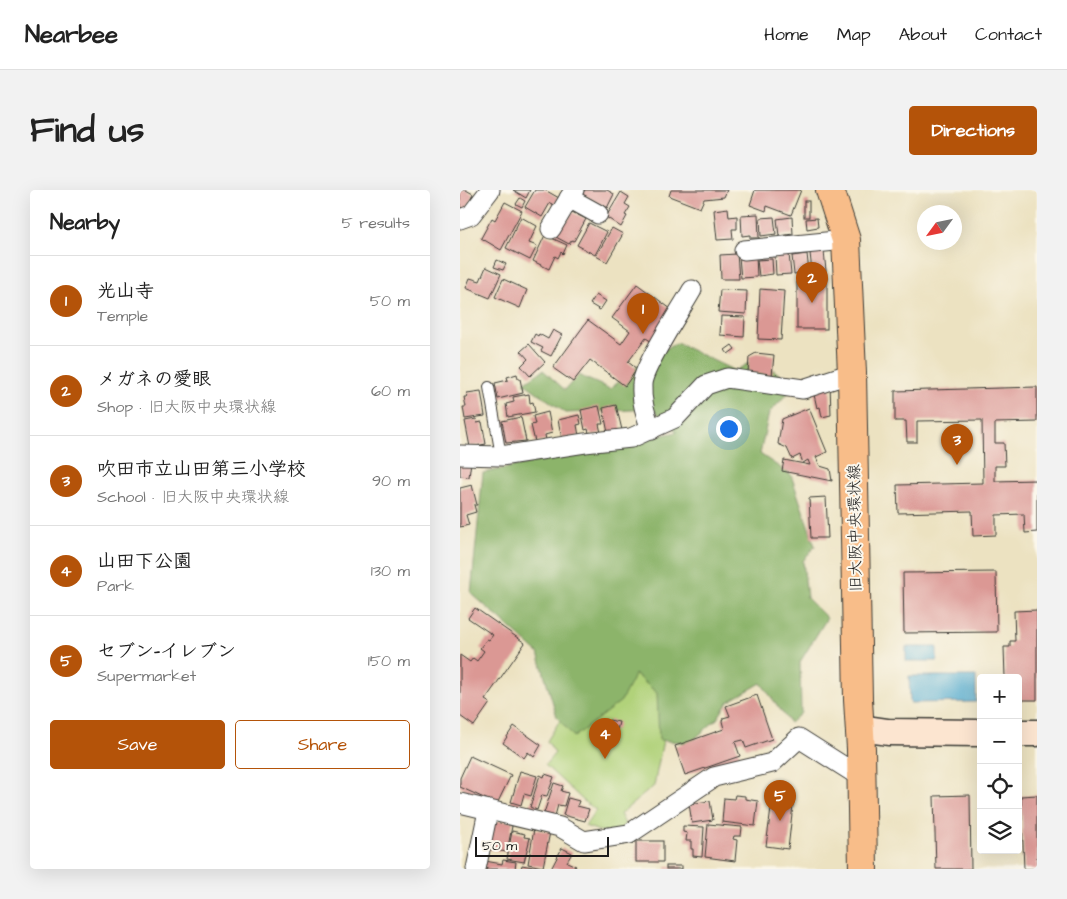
<!DOCTYPE html>
<meta charset="utf-8">
<style>
body{margin:0;font-family:"Architects Daughter","Klee One",sans-serif;background:#f2f2f2;color:#222}
.controls{position:absolute;right:15px;bottom:15px;display:grid;overflow:hidden;border-radius:5px;box-shadow:0 5px 20px #0002}
.controls button{width:45px;height:45px;display:grid;place-items:center;padding:0;border:0;border-bottom:1px solid #e0e0e0;background:#fff;color:#222;font:25px sans-serif}
.compass{position:absolute;left:457px;top:15px;width:45px;height:45px;border-radius:50%;background:#fff;box-shadow:0 5px 20px #0002;rotate:237deg}
.scale{position:absolute;left:15px;bottom:12px;width:134px;box-sizing:border-box;padding-left:5px;border:2px solid #1c1c1c;border-top:0;font-size:14px;line-height:18px;white-space:nowrap;color:#1c1c1c;-webkit-text-stroke:4px #fbf7ec;paint-order:stroke}
.you{position:absolute;left:268px;top:238px;width:18px;height:18px;margin:-12px;border:4px solid #fff;border-radius:50%;background:#1a73e8;box-shadow:0 0 0 8px #1a73e833}
.badge{display:grid;place-items:center;width:32px;height:32px;border-radius:50%;background:#b45309;color:#fff;font-size:16px;font-weight:700}
.pin{position:absolute;translate:-50% -41px;filter:drop-shadow(0 1px 2px #0008)}
.pin::after{content:'';position:absolute;top:26px;width:18px;height:15px;background:inherit;clip-path:polygon(0 0,100% 0,50% 100%)}
.list{margin:0;padding:0;list-style:none}
h2{display:flex;justify-content:space-between;align-items:center;height:65px;margin:0;padding:0 20px;font-size:21px}
h2 small{font-size:16px;font-weight:400;color:#767676}
.list li{display:grid;grid-template-columns:32px 1fr auto;gap:15px;align-items:center;box-sizing:border-box;height:90px;padding:0 20px;border-top:1px solid #e0e0e0}
.list b{display:block;font-size:19px;white-space:nowrap}
.list p{margin:0;font-size:16px;white-space:nowrap;color:#767676}
.list em{font-size:16px;font-style:normal;color:#767676}
.actions{display:flex;gap:10px;padding:15px 20px}
.actions a{flex:1;padding:11px 0;border:1px solid #b45309;border-radius:5px;text-align:center;font-size:18px;color:#b45309}
.actions .main{background:#b45309;color:#fff}
.icon{flex:none;width:28px;height:28px;fill:none;stroke:currentColor;stroke-width:2;stroke-linecap:round;stroke-linejoin:round}
.map{position:relative;flex:none;width:577px;height:679px;overflow:hidden;border-radius:5px}
header{display:flex;align-items:center;gap:30px;box-sizing:border-box;height:70px;padding:0 25px;background:#fff;border-bottom:1px solid #e0e0e0}
header strong{font-size:24px}
nav{display:flex;gap:28px;margin-inline-start:auto;font-size:18px}
.intro{display:flex;align-items:center;justify-content:space-between;box-sizing:border-box;height:120px;padding:0 30px}
h1{margin:0;font-size:35px}
.button{padding:12px 22px;border-radius:5px;background:#b45309;color:#fff;font-size:18px;font-weight:700}
main{display:flex;gap:30px;padding:0 30px}
aside{flex:1;background:#fff;border-radius:5px;box-shadow:0 5px 20px #0002}
.map>svg:first-child{display:block}
</style>
<header>
<strong>Nearbee</strong>
<nav><a>Home</a><a>Map</a><a>About</a><a>Contact</a></nav>
</header>
<div class="intro"><h1>Find us</h1><a class="button">Directions</a></div>
<main>
<aside>
<h2>Nearby<small>5 results</small></h2>
<ul class="list">
<li><span class="badge">1</span><div><b>光山寺</b><p>Temple</p></div><em>50 m</em></li>
<li><span class="badge">2</span><div><b>メガネの愛眼</b><p>Shop · 旧大阪中央環状線</p></div><em>60 m</em></li>
<li><span class="badge">3</span><div><b>吹田市立山田第三小学校</b><p>School · 旧大阪中央環状線</p></div><em>90 m</em></li>
<li><span class="badge">4</span><div><b>山田下公園</b><p>Park</p></div><em>130 m</em></li>
<li><span class="badge">5</span><div><b>セブン-イレブン</b><p>Supermarket</p></div><em>150 m</em></li>
</ul>
<div class="actions"><a class="main">Save</a><a>Share</a></div>
</aside>
<div class="map">
<svg width="577" height="679" viewBox="0 0 577 679">
<rect width="100%" height="100%" fill="#fbf7ec"/>
<filter id="ink" filterUnits="userSpaceOnUse"><feTurbulence type="fractalNoise" baseFrequency=".02" numOctaves="2"/><feDisplacementMap in="SourceGraphic" scale="10" xChannelSelector="R" yChannelSelector="G"/><feConvolveMatrix kernelMatrix="1 2 1 2 8 2 1 2 1" color-interpolation-filters="sRGB"/></filter>
<filter id="wash" filterUnits="userSpaceOnUse"><feTurbulence type="fractalNoise" baseFrequency=".0096" numOctaves="4" result="noise"/><feDisplacementMap in="SourceGraphic" scale="20" xChannelSelector="R" yChannelSelector="G"/><feGaussianBlur stdDeviation="1.12" result="paint"/><feColorMatrix in="noise" values="0 0 0 0 0 0 0 0 0 0 0 0 0 0 0 0 0 1.4 0 .05"/><feComposite in="paint" operator="in"/></filter>
<g filter="url(#wash)">
<rect width="100%" height="100%" fill="#ece2c1"/>
<polygon fill="#b1d27a" stroke="#66774b" points="171,483 201,499 204,545 194,596 160,624 165,634 156,643 139,641 125,636 136,620 126,613 85,575 95,563 87,551 110,514"/>
<polygon fill="#8cb46a" stroke="#546843" points="217,153 275,181 297,168 335,196 309,223 300,264 331,285 355,356 343,371 347,408 367,428 340,472 341,523 330,533 301,493 268,512 257,529 230,553 199,550 197,503 175,484 161,511 114,547 97,527 78,463 11,403 23,283 217,242 193,219 106,223 64,193 83,180 105,200 118,185 150,199 186,169"/>
<g fill="#50a9cd" stroke="#366274">
<rect x="446" y="457" width="31" height="14"/>
<polygon points="449,486 516,486 516,512 450,513"/>
</g>
<g id="blocks">
<g fill="#db9894">
<polygon points="0,0 6,0 13,4 7,20 0,17"/>
<polygon points="53,0 70,0 66,8"/>
<polygon points="75,0 85,0 99,8 94,15 90,13 82,27 65,17"/>
<polygon points="125,0 147,0 154,4 147,18 122,4"/>
<polygon points="211,0 267,0 264,7 244,9 240,18 209,6"/>
<polygon points="295,0 341,0 331,25 307,16 306,21 290,15"/>
<polygon points="161,2 169,7 165,14 170,17 165,25 167,26 161,37 146,27"/>
<polygon points="60,8 65,11 62,17 56,14"/>
<rect x="344" y="11" width="5" height="16"/>
<polygon points="45,12 62,21 41,60 21,48 32,28 35,30"/>
<polygon points="268,18 269,27 277,26 277,39 272,39 273,49 257,50 254,20"/>
<polygon points="112,22 126,29 114,51 112,50 109,54 94,46 103,29 107,31"/>
<polygon points="298,24 299,48 290,48 290,45 282,46 281,25"/>
<polygon points="61,27 77,36 69,53 77,56 70,70 46,58"/>
<polygon points="314,27 316,44 301,46 300,28"/>
<polygon points="332,27 333,44 319,46 317,29"/>
<polygon points="357,28 358,37 347,39 346,29"/>
<polygon points="129,33 147,42 135,65 117,55"/>
<polygon points="152,38 163,44 147,72 136,66"/>
<polygon points="85,45 107,55 103,64 101,62 98,68 95,66 89,79 73,71"/>
<polygon points="364,61 366,81 352,82 350,63"/>
<polygon points="277,64 279,89 261,89 260,65"/>
<polygon points="329,64 331,84 316,85 315,65"/>
<polygon points="347,64 349,82 334,84 332,66"/>
<polygon points="296,66 297,87 281,88 279,67"/>
<polygon points="312,69 313,84 299,86 297,70"/>
<polygon points="37,70 46,74 43,80 34,77"/>
<polygon points="26,77 41,84 30,108 6,98 10,88 20,91"/>
<rect x="337" y="88" width="30" height="51"/>
<polygon points="43,89 67,100 60,118 35,107"/>
<polygon points="177,94 215,122 192,152 186,148 168,172 177,179 165,196 130,170 113,192 93,178 128,130 161,154 170,141 152,128"/>
<polygon points="300,99 324,101 321,150 298,149"/>
<polygon points="260,100 287,101 286,124 258,122"/>
<polygon points="136,105 146,111 140,120 130,114"/>
<polygon points="261,126 285,127 284,147 260,145"/>
<polygon points="93,140 102,145 91,166 81,161 83,158 71,152 75,144 78,146 79,144 88,149"/>
<polygon points="69,154 85,172 70,186 61,176 68,169 61,161"/>
<polygon points="272,155 275,159 268,164 265,160"/>
<polygon points="296,163 314,165 312,186 288,183 289,167"/>
<polygon points="57,184 58,189 60,189 63,203 38,209 35,193 48,190 47,187"/>
<polygon points="370,194 371,225 362,227 360,217 357,218 353,200"/>
<polygon points="577,197 577,232 535,233 535,253 544,253 545,276 535,276 535,291 577,290 577,342 565,343 564,324 536,325 536,345 513,346 512,321 438,323 437,295 523,293 522,230 457,231 457,252 447,252 446,231 435,231 435,201"/>
<polygon points="21,201 25,226 5,229 3,217 6,217 4,207 8,207 7,203"/>
<polygon points="69,204 70,213 73,212 75,222 48,227 46,214 54,212 53,207"/>
<polygon points="156,215 162,240 148,243 143,218"/>
<polygon points="139,216 143,234 139,234 141,243 132,245 131,242 129,243 128,239 125,240 121,220"/>
<polygon points="349,218 367,262 356,267 360,276 370,279 372,291 322,281 324,270 350,275 348,270 343,273 340,265 332,269 327,258 318,254 322,229"/>
<polygon points="88,222 92,243 85,245 86,250 75,252 71,235 75,234 73,226"/>
<polygon points="119,225 121,234 117,235 119,246 102,249 98,230"/>
<polygon points="61,227 66,251 46,253 42,231"/>
<polygon points="16,229 17,233 22,232 26,254 10,257 5,231"/>
<polygon points="0,270 11,272 9,287 0,286"/>
<polygon points="12,295 17,315 14,315 16,322 6,325 9,335 0,337 0,298"/>
<polygon points="366,307 368,348 351,348 349,308"/>
<polygon points="536,382 537,442 444,443 443,383"/>
<polygon points="15,418 65,453 25,510 30,513 14,536 0,526 0,465 10,472 13,468 17,471 24,461 20,458 27,449 29,450 33,445 8,428"/>
<polygon points="577,420 577,510 558,510 558,488 545,488 544,457 550,457 550,451 555,451 554,421"/>
<polygon points="297,505 312,549 286,558 283,550 275,552 280,566 225,585 215,556 264,539 262,531 263,528 270,526 266,516"/>
<polygon points="149,530 159,532 157,540 147,538"/>
<polygon points="54,536 81,555 74,567 68,562 64,568 43,553"/>
<polygon points="10,566 51,585 37,614 0,597 0,588"/>
<polygon points="60,581 77,586 71,606 64,604 61,615 51,612"/>
<polygon points="85,584 94,587 87,606 82,605 77,620 70,617 80,585 84,587"/>
<polygon points="94,593 103,596 101,601 108,603 104,616 98,615 95,626 84,623"/>
<polygon points="313,604 334,606 328,659 306,656"/>
<polygon points="275,605 285,606 285,609 298,611 295,636 262,632 264,608 274,609"/>
<polygon points="510,605 511,679 476,679 474,606"/>
<polygon points="577,605 577,679 564,679 561,606"/>
<polygon points="108,608 119,611 117,616 129,619 125,631 103,625"/>
<polygon points="250,611 253,630 232,633 229,614"/>
<polygon points="34,631 53,631 47,662 28,659"/>
<polygon points="248,634 282,637 281,646 274,646 273,649 277,650 275,671 245,667"/>
<polygon points="223,636 244,637 242,667 233,666 233,659 231,659 231,651 226,651 227,643 223,642"/>
<polygon points="74,639 90,642 83,677 68,674"/>
<polygon points="52,641 65,644 64,647 70,648 64,672 47,669"/>
<rect x="176" y="651" width="27" height="21"/>
<polygon points="102,658 112,663 107,672 116,676 114,679 91,679"/>
<polygon points="43,670 56,672 55,679 24,679 25,671 42,674"/>
<polygon points="62,675 78,678 78,679 61,679"/>
<rect x="206" y="676" width="16" height="3"/>
</g>
</g>
</g>
<g filter="url(#ink)">
<use href="#blocks" fill-opacity="0" stroke="#3b3a35" stroke-width="1"/>
<g fill="none" stroke-linecap="round" stroke-linejoin="round">
<defs>
<polyline id="lane" points="29,197 41,266"/>
<g id="street">
<polyline points="109,8 138,24"/>
<polyline points="0,29 11,25 30,0"/>
<polyline points="91,39 114,0"/>
<polyline points="284,60 386,50"/>
<path d="M191,240C186,225 181,211 182,195C182,178 222,118 232,100"/>
<polyline points="0,265 41,266 125,253 171,248 215,228 246,195 267,188 343,199 392,183"/>
<polyline points="0,613 100,637 124,651 169,644 254,587 312,573 339,548 402,588"/>
<polyline points="16,679 28,621"/>
</g>
<g id="secondary">
<polyline points="400,538 428,542 521,543"/>
<polyline points="558,543 577,543"/>
</g>
<polyline id="primary" points="370,0 386,50 392,183 398,510 401,559 403,679"/>
</defs>
<use href="#lane" stroke="#3b3a35" stroke-width="12"/>
<use href="#street" stroke="#3b3a35" stroke-width="21"/>
<use href="#secondary" stroke="#3b3a35" stroke-width="29"/>
<use href="#primary" stroke="#3b3a35" stroke-width="30"/>
<use href="#lane" stroke="#fff" stroke-width="10"/>
<use href="#street" stroke="#fff" stroke-width="19"/>
<use href="#secondary" stroke="#fce5d0" stroke-width="26"/>
<use href="#primary" stroke="#f8bd89" stroke-width="28"/>
</g>
</g>
<g text-anchor="middle" dominant-baseline="central" stroke-width="4" stroke-linejoin="round" paint-order="stroke">
<g font-size="16" fill="#1c1c1c" stroke="#fbf7ec">
<text transform="translate(395 338) rotate(-91)">旧大阪中央環状線</text>
</g>
</g>
</svg>
<div class="controls">
<button>+</button>
<button>−</button>
<button><svg class="icon" aria-label="locate" viewBox="0 0 24 24"><circle cx="12" cy="12" r="6"/><path d="M12 2v4M12 18v4M2 12h4M18 12h4"/></svg></button>
<button><svg class="icon" aria-label="layers" viewBox="0 0 24 24"><path d="M12 4l9 5-9 5-9-5zM3 14l9 5 9-5"/></svg></button>
</div>
<svg class="compass" viewBox="-18 -18 36 36"><path d="M0-13l5 13h-10z" fill="#e53935"/><path d="M0 13l5-13h-10z" fill="#767676"/></svg>
<div class="scale">50 m</div>
<div class="you"></div>
<div class="pin badge" style="left:183px;top:144px">1</div>
<div class="pin badge" style="left:352px;top:113px">2</div>
<div class="pin badge" style="left:497px;top:275px">3</div>
<div class="pin badge" style="left:145px;top:569px">4</div>
<div class="pin badge" style="left:320px;top:631px">5</div>
</div>
</main>
